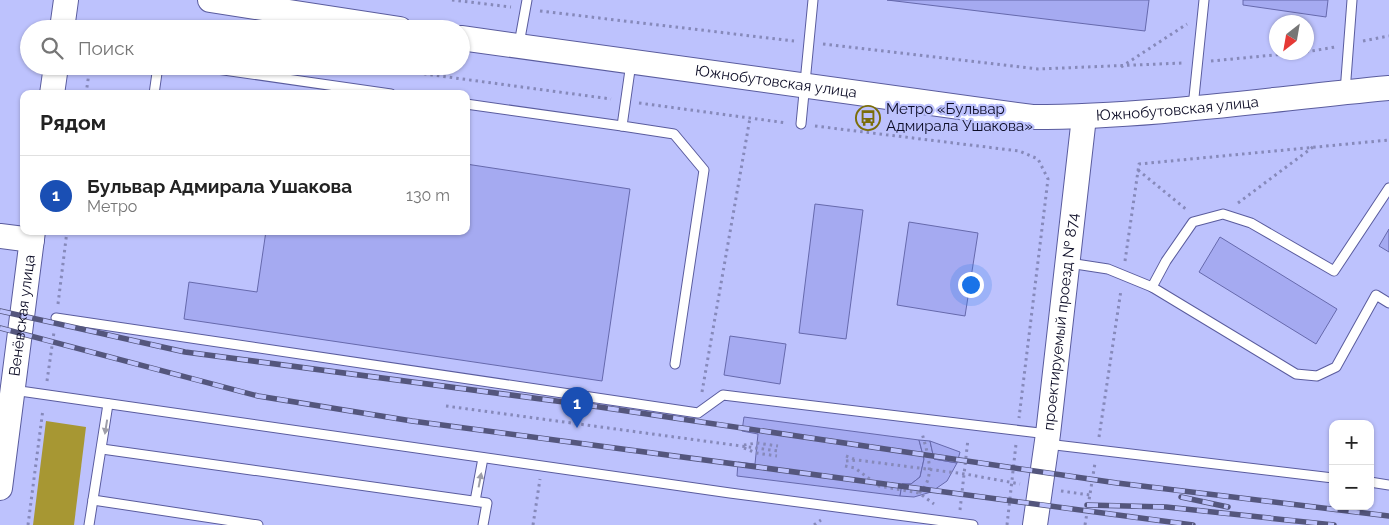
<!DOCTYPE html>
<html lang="ru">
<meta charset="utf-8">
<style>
body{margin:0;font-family:Raleway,sans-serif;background:#f6f6f6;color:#222}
.controls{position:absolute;right:15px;bottom:15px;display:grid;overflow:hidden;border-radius:10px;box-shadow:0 1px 4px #0004}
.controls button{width:45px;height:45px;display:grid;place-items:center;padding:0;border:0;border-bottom:1px solid #e0e0e0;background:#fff;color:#222;font:25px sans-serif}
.compass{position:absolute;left:1269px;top:15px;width:45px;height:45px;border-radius:50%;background:#fff;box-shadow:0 1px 4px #0004;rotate:211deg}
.you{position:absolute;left:970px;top:284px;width:18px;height:18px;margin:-12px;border:4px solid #fff;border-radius:50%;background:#1a73e8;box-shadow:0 0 0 8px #1a73e833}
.badge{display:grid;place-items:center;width:32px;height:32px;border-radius:50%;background:#111827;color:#fff;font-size:16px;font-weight:700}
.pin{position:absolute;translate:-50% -41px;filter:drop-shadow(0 1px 2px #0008)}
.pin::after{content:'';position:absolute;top:26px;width:18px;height:15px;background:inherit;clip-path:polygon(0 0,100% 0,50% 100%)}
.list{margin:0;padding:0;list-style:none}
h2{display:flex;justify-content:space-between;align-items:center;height:65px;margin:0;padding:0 20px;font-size:21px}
h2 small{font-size:16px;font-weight:400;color:#767676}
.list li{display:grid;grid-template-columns:32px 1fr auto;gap:15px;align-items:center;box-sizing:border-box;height:80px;padding:0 20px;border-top:1px solid #e0e0e0}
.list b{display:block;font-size:19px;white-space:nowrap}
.list p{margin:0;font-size:16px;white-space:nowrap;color:#767676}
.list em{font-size:16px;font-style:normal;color:#767676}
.icon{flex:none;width:28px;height:28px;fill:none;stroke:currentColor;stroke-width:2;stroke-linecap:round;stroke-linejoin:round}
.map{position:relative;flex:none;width:1389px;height:525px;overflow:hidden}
.search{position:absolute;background:#fff;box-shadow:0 1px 4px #0004;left:20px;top:20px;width:450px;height:55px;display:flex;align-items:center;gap:12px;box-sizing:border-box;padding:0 18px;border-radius:28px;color:#767676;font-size:19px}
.panel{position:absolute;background:#fff;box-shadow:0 1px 4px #0004;left:20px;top:90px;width:450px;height:145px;border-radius:10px}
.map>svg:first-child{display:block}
</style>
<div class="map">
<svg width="1389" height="525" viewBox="0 0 1389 525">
<rect width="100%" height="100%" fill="#bdc2fd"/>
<polygon fill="#a79733" points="46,421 86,427 74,525 33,525"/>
<g fill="#a5aaf1" stroke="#6669ac">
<polygon points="887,0 1149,0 1145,31"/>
<polygon points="1243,0 1328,0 1326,17 1243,5"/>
<polygon points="466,164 630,189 602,381 184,319 189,282 257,292 266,231 466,231"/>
<polygon points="815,204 863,210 846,339 799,333"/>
<polygon points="909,222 978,233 965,316 897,305"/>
<polygon points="1389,229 1389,252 1379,246"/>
<polygon points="1220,237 1337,309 1316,344 1199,272"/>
<polygon points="730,336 786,344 780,384 724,375"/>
<polygon points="744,417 919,440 924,459 920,477 911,484 902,484 900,496 737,476 738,462 755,464 758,434 742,431"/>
<polygon points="919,440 930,441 934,459 957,463 947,481 931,492 914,497 900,496 902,484 911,484 920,477 924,459"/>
<polygon points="930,441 960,452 957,463 934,459"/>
</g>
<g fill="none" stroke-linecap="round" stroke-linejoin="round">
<defs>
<g id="lane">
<polyline points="519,44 527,0"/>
<polyline points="631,63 622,126 674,134 704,170 675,364"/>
<polyline points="196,66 391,94"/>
<polyline points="1345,92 1352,0"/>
<polyline points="154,94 158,66"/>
<polyline points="466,104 622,126"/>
<polyline points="1193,107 1204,0"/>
<polyline points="801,124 813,0"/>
<polyline points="1069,263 1108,269 1152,287 1166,261 1193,222 1223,214 1251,223 1334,271 1389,188"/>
<polyline points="1152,287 1296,374 1317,376 1336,367 1376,295 1389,303"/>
<polyline points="56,318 698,413 723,395 1048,434"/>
<polyline points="13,390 730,493 973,525"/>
<polyline points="1047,444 1333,478"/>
<polyline points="102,449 487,503 483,525"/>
<polyline points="1370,482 1389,485"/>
<polyline points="93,500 258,525"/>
<polyline points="475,501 483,458"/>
<polyline points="89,525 108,404"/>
</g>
<g id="secondary">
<polyline points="210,0 400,29"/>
<polyline points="62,29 66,0"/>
<path id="s1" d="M461,38L1032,117C1152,117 1270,99 1389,88"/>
<polyline points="52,94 56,66"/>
<polyline points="0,236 32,240"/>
<path id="s2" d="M0,488L33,231"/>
<path id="s3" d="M1035,525L1048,434L1084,117"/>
</g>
</defs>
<use href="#lane" stroke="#5a5c9e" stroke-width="11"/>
<use href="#secondary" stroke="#5a5c9e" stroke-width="26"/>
<g stroke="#8689ba" stroke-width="3" stroke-dasharray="2.5 4" stroke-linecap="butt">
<polyline points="452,0 511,7"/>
<polyline points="540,11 794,41"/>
<polyline points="1363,41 1389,36"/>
<polyline points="823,44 1038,69 1183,63"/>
<polyline points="1306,52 1335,47"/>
<polyline points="1211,61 1306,52"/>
<polyline points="366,66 611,99"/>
<polyline points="1121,67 1187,24"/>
<polyline points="86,94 90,66"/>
<polyline points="639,103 787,123"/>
<polyline points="815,126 1019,151 1038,159 1048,179 1019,418"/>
<polyline points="1138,170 1187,210"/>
<polyline points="1238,203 1313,147"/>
<polyline points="1125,261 1139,164 1389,140"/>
<polyline points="58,304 67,231"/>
<polyline points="47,381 54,332"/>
<polyline points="702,392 750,118"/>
<polyline points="446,406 778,451"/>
<polyline points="1099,437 1121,290"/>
<polyline points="744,445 757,443 778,446"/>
<polyline points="744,448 756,453 777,456"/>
<polyline points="846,456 854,459"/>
<polyline points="846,461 857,460 965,474 1020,484"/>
<polyline points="845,466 855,468 879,486 919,493 934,504"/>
<polyline points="1061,491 1090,495"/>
<path d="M919,493C937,478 927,452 922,433"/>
<polyline points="960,510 968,439"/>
<polyline points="28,525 43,409"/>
<polyline points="533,525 540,479"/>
<polyline points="814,525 821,520"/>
<polyline points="1007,525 1016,444"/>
<polyline points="1085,525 1095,463"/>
</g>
<use href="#lane" stroke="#fff" stroke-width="9"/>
<use href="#secondary" stroke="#fff" stroke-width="24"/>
<defs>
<g id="rail">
<polyline points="0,311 185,352 579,404 1117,483 1389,516"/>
<polyline points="0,328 258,396 412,421 1193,525"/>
<polyline points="1181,497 1228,507"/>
<polyline points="1087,505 1166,507 1334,525"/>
</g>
</defs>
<use href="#rail" stroke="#54567d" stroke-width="5.5"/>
<use href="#rail" stroke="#bdc2fd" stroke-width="4" stroke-dasharray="11" stroke-linecap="butt"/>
</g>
<defs><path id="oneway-solid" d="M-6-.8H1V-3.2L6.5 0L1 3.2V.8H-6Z" transform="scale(1.25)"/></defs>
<g fill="#9e9ea8">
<use href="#oneway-solid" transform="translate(106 427) rotate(99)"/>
<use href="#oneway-solid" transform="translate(480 480) rotate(-79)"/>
</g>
<defs>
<symbol id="bus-ring" viewBox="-11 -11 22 22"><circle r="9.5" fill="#bdc2fd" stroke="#7b6d09" stroke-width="1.5"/><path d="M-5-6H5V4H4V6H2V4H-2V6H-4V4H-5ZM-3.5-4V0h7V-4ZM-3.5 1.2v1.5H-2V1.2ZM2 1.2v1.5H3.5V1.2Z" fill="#7b6d09"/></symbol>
</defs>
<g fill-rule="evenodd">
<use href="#bus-ring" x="854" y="104" width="28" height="28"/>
</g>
<g text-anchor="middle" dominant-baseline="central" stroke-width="4.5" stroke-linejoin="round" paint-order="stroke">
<g font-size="15" fill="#0c0c26" stroke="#bdc2fd">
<text stroke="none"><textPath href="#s1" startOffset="318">Южнобутовская улица</textPath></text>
<text stroke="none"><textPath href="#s1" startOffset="722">Южнобутовская улица</textPath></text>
<text stroke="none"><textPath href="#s2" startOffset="174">Венёвская улица</textPath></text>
<text stroke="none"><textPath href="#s3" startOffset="205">проектируемый проезд № 874</textPath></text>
</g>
<g font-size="15" fill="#0c0c26" stroke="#bdc2fd" text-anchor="start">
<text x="886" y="109">Метро «Бульвар<tspan x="886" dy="17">Адмирала Ушакова»</tspan></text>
</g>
</g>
</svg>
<div class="controls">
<button>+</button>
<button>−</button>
</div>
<svg class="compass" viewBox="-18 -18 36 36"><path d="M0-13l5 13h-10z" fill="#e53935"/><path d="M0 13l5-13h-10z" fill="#767676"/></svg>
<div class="you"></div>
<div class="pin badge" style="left:577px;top:428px;background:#1a4fb4">1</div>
<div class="search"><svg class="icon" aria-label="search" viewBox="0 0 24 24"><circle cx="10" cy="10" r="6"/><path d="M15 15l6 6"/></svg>Поиск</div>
<section class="panel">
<h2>Рядом<small></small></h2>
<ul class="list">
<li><span class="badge" style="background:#1a4fb4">1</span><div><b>Бульвар Адмирала Ушакова</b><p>Метро</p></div><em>130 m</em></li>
</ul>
</section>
</div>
